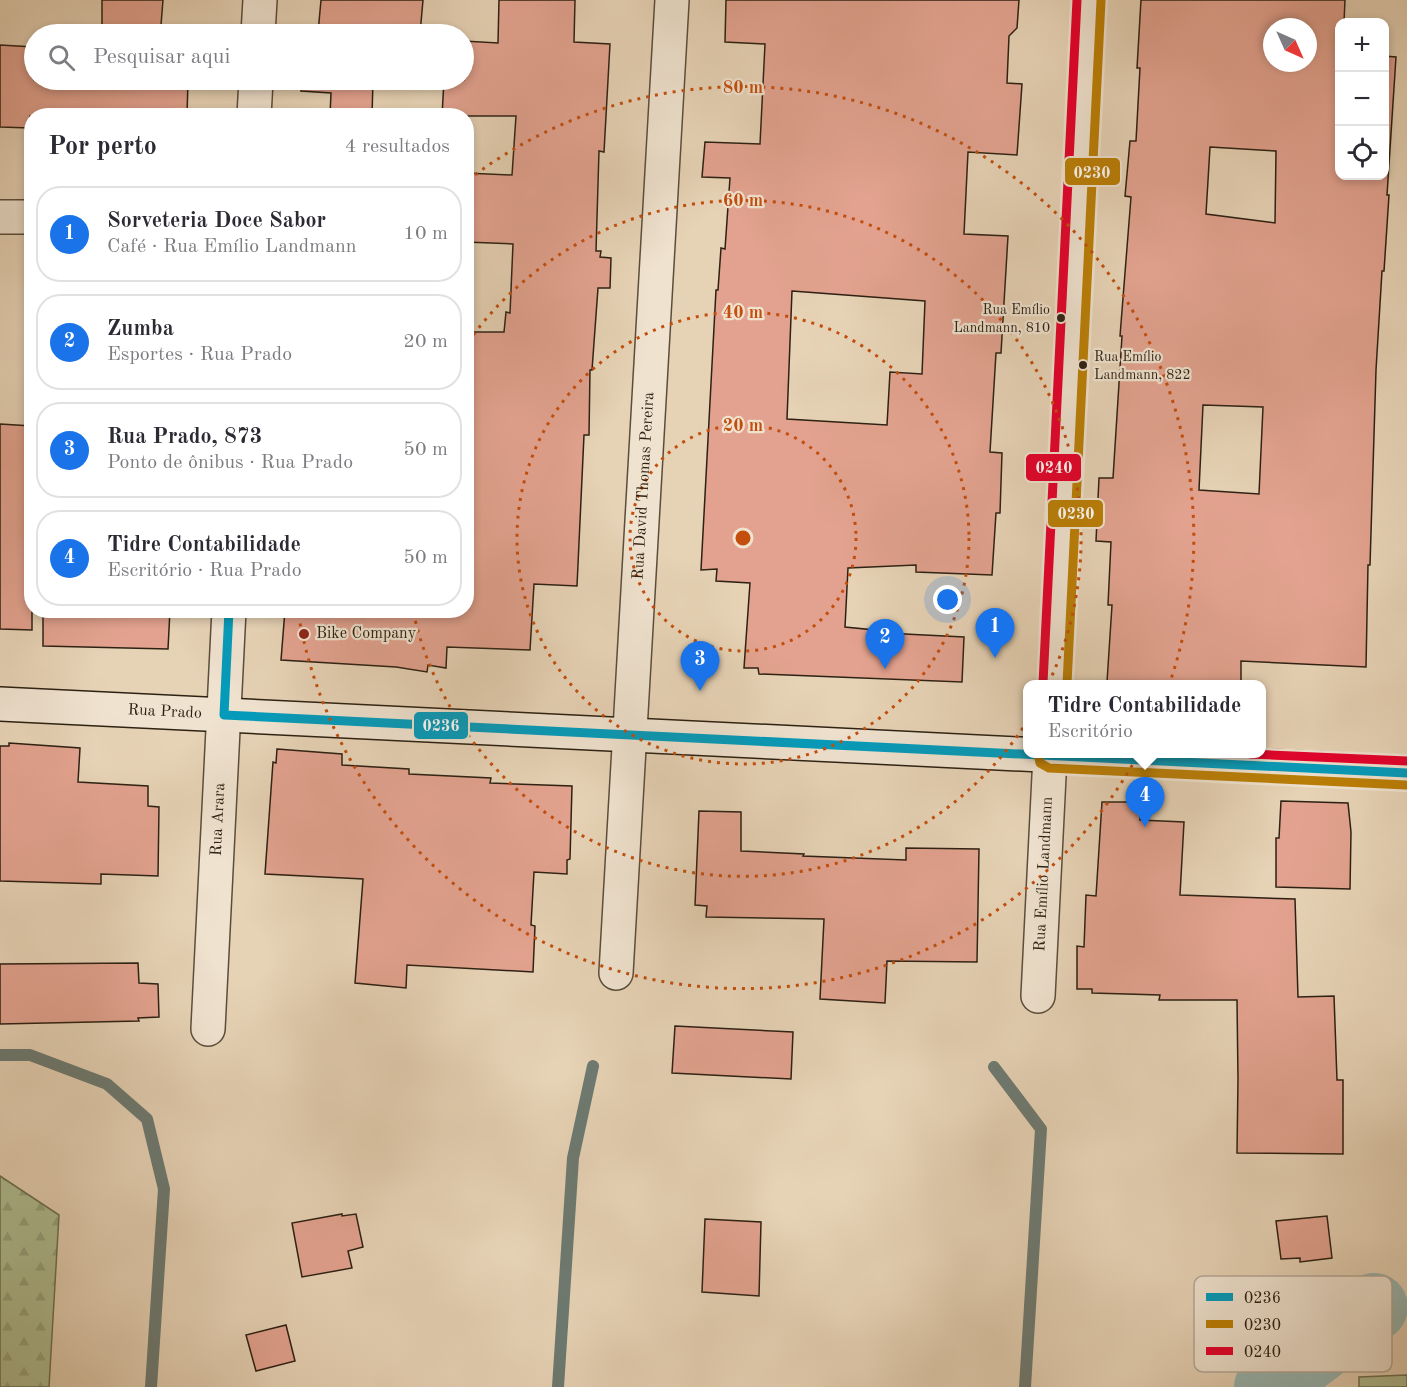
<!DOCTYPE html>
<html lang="pt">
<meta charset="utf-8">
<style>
body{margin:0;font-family:"Old Standard TT",serif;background:#f2f2f3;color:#2b2b33}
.controls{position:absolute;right:18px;top:18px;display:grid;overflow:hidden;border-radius:12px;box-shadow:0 3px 9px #0003}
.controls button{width:54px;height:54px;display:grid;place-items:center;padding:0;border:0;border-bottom:2px solid #e1e1e2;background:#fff;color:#2b2b33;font:30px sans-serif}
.compass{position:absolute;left:1263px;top:18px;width:54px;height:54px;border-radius:50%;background:#fff;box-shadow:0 3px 9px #0003;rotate:135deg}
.you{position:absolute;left:948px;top:600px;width:21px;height:21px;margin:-15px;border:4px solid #fff;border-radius:50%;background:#1a73e8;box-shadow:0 0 0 9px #1a73e833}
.badge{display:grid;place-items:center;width:39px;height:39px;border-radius:50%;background:#1a73e8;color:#fff;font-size:20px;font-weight:700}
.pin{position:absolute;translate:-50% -50px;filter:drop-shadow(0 2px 3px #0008)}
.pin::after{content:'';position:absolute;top:32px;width:21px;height:18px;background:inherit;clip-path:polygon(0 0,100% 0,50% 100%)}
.popup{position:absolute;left:1023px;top:680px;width:243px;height:78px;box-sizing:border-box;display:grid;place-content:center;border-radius:12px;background:#fff;filter:drop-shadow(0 2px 4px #0005);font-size:20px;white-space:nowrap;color:#7c7c81}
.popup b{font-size:22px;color:#2b2b33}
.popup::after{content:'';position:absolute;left:50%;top:100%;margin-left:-12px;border:12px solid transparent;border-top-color:#fff}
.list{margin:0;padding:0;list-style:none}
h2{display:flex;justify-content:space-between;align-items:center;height:78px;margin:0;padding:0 24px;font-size:26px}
h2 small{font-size:20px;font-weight:400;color:#7c7c81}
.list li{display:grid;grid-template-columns:39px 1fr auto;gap:18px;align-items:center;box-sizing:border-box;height:96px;margin:0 12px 12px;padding:0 12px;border:2px solid #e1e1e2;border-radius:24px}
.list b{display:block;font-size:22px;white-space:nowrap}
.list p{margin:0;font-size:20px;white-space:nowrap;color:#7c7c81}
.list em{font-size:20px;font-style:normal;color:#7c7c81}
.icon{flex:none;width:33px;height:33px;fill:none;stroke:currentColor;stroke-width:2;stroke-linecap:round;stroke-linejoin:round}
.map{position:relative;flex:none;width:1407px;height:1387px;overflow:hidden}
.search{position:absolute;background:#fff;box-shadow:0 3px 9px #0003;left:24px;top:24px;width:450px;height:66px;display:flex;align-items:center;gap:15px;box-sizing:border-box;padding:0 21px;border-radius:33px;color:#7c7c81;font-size:22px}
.panel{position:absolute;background:#fff;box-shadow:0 3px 9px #0003;left:24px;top:108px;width:450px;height:510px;border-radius:24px}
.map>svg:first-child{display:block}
</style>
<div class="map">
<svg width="1407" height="1387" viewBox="0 0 1407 1387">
<defs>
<pattern id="forest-firs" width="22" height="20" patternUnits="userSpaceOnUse" patternTransform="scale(1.5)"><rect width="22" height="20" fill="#aebd92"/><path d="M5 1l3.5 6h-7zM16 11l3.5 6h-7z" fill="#96a27d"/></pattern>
</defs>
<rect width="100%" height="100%" fill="#e6d2b5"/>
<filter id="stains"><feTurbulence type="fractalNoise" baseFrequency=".00333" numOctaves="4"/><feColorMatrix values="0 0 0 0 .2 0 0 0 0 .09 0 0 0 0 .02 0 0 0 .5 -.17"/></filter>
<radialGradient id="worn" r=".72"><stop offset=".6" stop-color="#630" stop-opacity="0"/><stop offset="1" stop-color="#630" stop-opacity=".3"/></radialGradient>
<polygon fill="#aebd92" stroke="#6e6f52" stroke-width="1.5" points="1407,1375 1407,1387 1359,1387 1359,1377"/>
<polygon fill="url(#forest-firs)" stroke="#6e6f52" stroke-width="1.5" points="0,1176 59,1215 49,1387 0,1387"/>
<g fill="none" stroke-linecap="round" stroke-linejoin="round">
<g stroke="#6d7a72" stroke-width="12">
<polyline points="0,1055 30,1055 107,1084 147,1119 164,1189 151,1387"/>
<polyline points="994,1067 1041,1129 1025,1387"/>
<polyline points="558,1387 573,1158 593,1066"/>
</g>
<polyline stroke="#97b6b2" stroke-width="68" points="1268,1387 1374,1307"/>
</g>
<g fill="#e2a28f" stroke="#2d2113" stroke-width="1.5" fill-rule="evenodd">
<polygon points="102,0 163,0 161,25 189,26 189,34 102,34"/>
<polygon points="321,0 423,0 420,34 305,34 305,33 318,33"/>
<polygon points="499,0 575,0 574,42 610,44 604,152 599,151 596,251 601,251 600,257 611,258 610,288 598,288 592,370 590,370 589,435 584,435 577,586 534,584 530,650 447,647 446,668 428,665 427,672 396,667 281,660 285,610 466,610 466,332 504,332 506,312 510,313 513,244 466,242 466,173 512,175 516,116 442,116 444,80 464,80 464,41 498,43"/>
<path d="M726,0H1019L1017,28L1009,36L1007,83L1022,84L1017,155L968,152L964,234L1008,236L1001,353H996L990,452L1002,453L1000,513H996L992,575L916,572V565L848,568L845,627L885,631V633L964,637L962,682L759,674L758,668H744L750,583L716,581L717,569L701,570L716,290H718L721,248L725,249L730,178L702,177L705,142L760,144L765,44L725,42ZM792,291L925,301L922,374L890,372L887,425L787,419Z"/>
<path d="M1141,0H1345L1344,22H1340V176H1384V56L1396,57L1387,195H1389L1384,271H1382L1376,370L1370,565H1368L1366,667L1241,661V684L1107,682L1112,605H1108L1111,542L1096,541L1099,478H1113L1122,336H1120L1131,197L1125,196L1130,141H1136L1140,68H1137ZM1272,27H1308V63H1272ZM1210,147L1276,151L1275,223L1206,214ZM1203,405L1263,407L1259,494L1199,490Z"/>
<polygon points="0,45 34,47 34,80 188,80 187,116 30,116 30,128 0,127"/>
<polygon points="302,80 373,80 372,116 330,116 331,93 301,91"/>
<polygon points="0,424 32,426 32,630 0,629"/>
<polygon points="43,610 170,610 168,649 43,646"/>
<polygon points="9,743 80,748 78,782 148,786 148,806 159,807 158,876 101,874 101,884 0,881 0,746 9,746"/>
<polygon points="277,749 342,754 342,765 409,769 409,774 491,778 490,783 572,786 570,859 567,860 567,874 534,872 531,925 535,926 533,972 407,965 406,988 355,983 363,879 265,874 273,762 276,763"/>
<polygon points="1281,801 1348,803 1351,832 1350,889 1276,887 1276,838 1279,838"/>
<polygon points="1102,802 1140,802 1140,820 1184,822 1180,895 1295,899 1298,997 1334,996 1337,1080 1343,1080 1343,1154 1237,1153 1238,1079 1237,1000 1159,1000 1160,995 1092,993 1092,989 1077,989 1077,946 1084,947 1086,895 1096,896"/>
<polygon points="699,811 741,812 741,851 804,854 803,856 906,860 906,848 979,849 977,962 887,961 885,1003 820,999 824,919 706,917 707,906 695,905"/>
<polygon points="138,963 139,983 158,984 159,1017 138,1018 139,1021 0,1024 0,964"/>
<polygon points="675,1026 793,1032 791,1079 672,1073"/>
<polygon points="342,1214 342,1216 356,1214 363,1247 348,1251 352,1268 302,1277 292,1223"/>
<polygon points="1327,1216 1332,1258 1300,1262 1300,1258 1281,1259 1276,1221"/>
<polygon points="705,1219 761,1222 759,1296 702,1292"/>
<polygon points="286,1325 295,1361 256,1371 246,1335"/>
</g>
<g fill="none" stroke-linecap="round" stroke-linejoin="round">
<defs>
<g id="street">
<polyline points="258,34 260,0"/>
<polyline points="254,116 256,80"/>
<polyline points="0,217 23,217"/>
<path id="s1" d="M616,973L672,0"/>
<path id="s2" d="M1038,996L1050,756"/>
<path id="s3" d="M208,1029L229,610"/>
</g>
<g id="secondary">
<polyline points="1055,684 1089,0"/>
<path id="s4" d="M0,704L1407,773"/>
</g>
</defs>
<use href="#street" stroke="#5b4d3c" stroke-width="36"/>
<use href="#secondary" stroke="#2d2113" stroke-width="36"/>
<use href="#street" stroke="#efe2cf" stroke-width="33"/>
<use href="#secondary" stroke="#efe2cf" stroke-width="33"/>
<defs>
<polyline id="bus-1" points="229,610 224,715 1407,773"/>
<g id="bus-2">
<polyline points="1067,684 1101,1"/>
<polyline points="1038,754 1040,763 1049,768 1406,785"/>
</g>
<g id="bus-3">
<polyline points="1043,683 1077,0"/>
<polyline points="1250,754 1407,761"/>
</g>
</defs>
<use href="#bus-1" stroke="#efe2cf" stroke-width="14"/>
<use href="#bus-2" stroke="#efe2cf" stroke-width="14"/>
<use href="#bus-3" stroke="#efe2cf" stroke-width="14"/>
<use href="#bus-1" stroke="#049bbb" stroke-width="9"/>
<use href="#bus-2" stroke="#ba7e06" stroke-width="9"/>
<use href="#bus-3" stroke="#e4002b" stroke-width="9"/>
</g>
<g fill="none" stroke="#c34e0d" stroke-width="3" stroke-dasharray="3 6">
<circle cx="743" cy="538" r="113"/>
<circle cx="743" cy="538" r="226"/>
<path d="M468 342A338 338 0 1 1 413 611"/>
<path d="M468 180A451 451 0 1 1 298 612"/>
</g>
<g fill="#2d2113" stroke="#efe2cf" stroke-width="2">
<circle cx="1061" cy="318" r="5"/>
<circle cx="1083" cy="365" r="5"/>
</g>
<circle fill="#8f2418" stroke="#efe2cf" stroke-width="2" cx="304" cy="634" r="6"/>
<g text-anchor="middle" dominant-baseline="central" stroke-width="4.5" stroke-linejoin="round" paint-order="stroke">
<g font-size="14" fill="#2d2113" stroke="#efe2cf" text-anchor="end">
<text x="1050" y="310">Rua Emílio<tspan x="1050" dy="18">Landmann, 810</tspan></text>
<text x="1094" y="357" text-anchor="start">Rua Emílio<tspan x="1094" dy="18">Landmann, 822</tspan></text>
</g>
<g font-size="16" fill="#2d2113" stroke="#efe2cf">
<text stroke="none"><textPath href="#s1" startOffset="488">Rua David Thomas Pereira</textPath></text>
<text stroke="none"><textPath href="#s4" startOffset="165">Rua Prado</textPath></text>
<text stroke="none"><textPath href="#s3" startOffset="210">Rua Arara</textPath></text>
<text stroke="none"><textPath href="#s2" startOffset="122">Rua Emílio Landmann</textPath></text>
</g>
<g font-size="16" fill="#2d2113" stroke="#efe2cf" text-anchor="start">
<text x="316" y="634">Bike Company</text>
</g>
</g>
<rect x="1194" y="1276" width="198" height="96" rx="9" fill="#efe2cf" stroke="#b5a897" stroke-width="1.5"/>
<rect x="1206" y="1293" width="27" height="8" fill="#049bbb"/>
<rect x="1206" y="1320" width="27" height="8" fill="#ba7e06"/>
<rect x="1206" y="1347" width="27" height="8" fill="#e4002b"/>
<g font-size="16" fill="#2d2113">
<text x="1244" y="1303">0236</text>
<text x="1244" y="1330">0230</text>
<text x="1244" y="1357">0240</text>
</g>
<circle cx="743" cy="538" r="9" fill="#c34e0d" stroke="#efe2cf" stroke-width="3"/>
<g font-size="18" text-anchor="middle" font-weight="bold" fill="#c34e0d" stroke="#efe2cf" stroke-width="4.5" stroke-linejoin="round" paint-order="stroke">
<text x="743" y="93">80 m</text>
<text x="743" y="206">60 m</text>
<text x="743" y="318">40 m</text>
<text x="743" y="431">20 m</text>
</g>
<g stroke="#efe2cf" stroke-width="2">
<rect x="1064" y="157" width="57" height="29" rx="6" fill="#ba7e06"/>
<rect x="1025" y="453" width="57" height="29" rx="6" fill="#e4002b"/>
<rect x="1047" y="499" width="57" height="29" rx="6" fill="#ba7e06"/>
<rect x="413" y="711" width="56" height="29" rx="6" fill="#049bbb"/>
</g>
<g font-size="16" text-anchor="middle" font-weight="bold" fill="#fff">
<text x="1092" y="178">0230</text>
<text x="1054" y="473">0240</text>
<text x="1076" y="519">0230</text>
<text x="441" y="731">0236</text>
</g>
<rect width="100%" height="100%" filter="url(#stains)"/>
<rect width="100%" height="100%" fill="url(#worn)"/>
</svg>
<div class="controls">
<button>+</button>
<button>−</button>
<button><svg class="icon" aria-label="locate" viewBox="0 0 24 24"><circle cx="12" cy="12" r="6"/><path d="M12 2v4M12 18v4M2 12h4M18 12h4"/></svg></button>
</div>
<svg class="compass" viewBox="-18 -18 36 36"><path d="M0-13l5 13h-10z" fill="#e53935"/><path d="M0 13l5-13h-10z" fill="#7c7c81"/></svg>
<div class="you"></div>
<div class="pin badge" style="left:995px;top:658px">1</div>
<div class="pin badge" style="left:885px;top:669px">2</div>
<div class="pin badge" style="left:700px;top:691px">3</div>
<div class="pin badge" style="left:1145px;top:827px">4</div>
<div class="popup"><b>Tidre Contabilidade</b>Escritório</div>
<div class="search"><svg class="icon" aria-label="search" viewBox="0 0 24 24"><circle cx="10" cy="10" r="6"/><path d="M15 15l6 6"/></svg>Pesquisar aqui</div>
<section class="panel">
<h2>Por perto<small>4 resultados</small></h2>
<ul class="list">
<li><span class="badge">1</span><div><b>Sorveteria Doce Sabor</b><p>Café · Rua Emílio Landmann</p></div><em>10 m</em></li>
<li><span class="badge">2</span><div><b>Zumba</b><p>Esportes · Rua Prado</p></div><em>20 m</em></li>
<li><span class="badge">3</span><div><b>Rua Prado, 873</b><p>Ponto de ônibus · Rua Prado</p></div><em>50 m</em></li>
<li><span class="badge">4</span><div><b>Tidre Contabilidade</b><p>Escritório · Rua Prado</p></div><em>50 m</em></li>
</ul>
</section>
</div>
